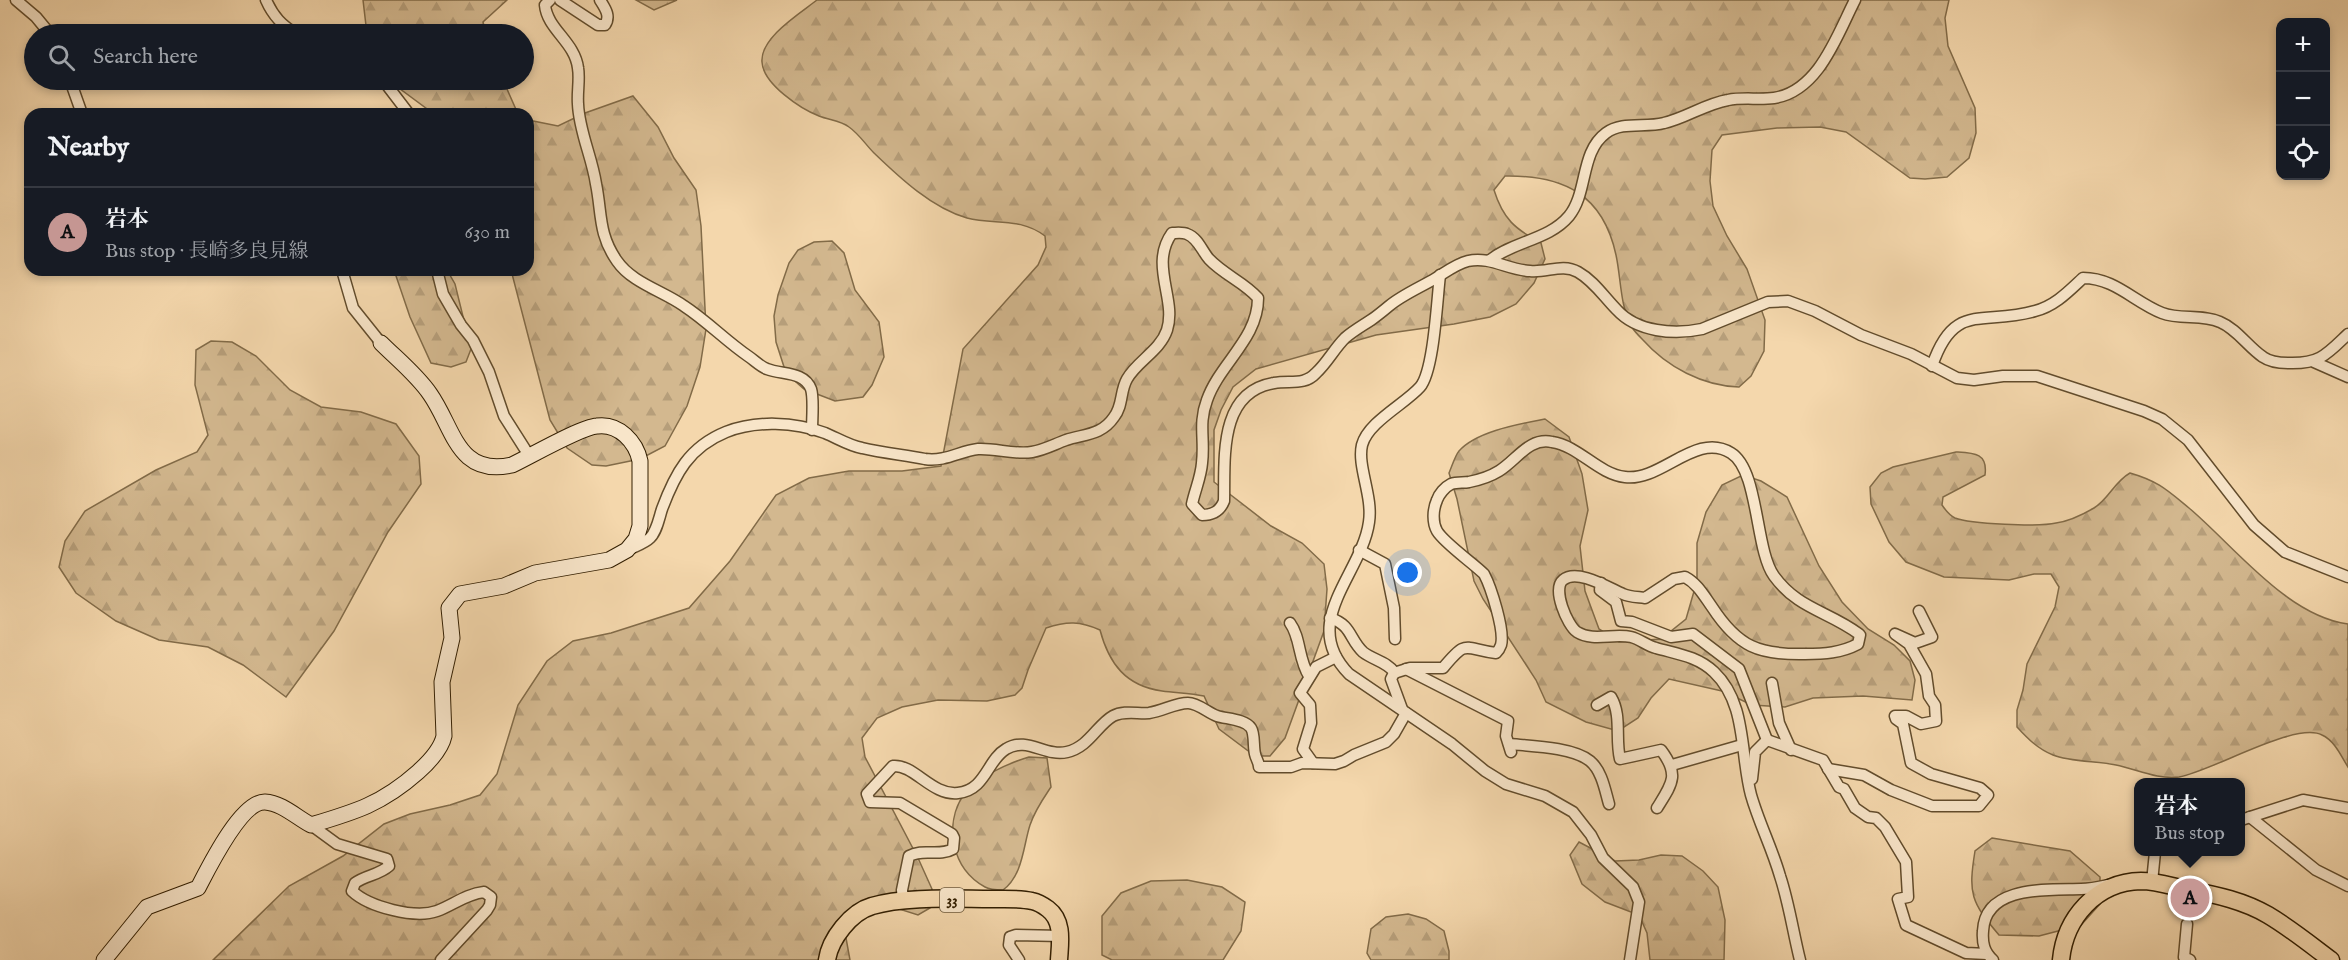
<!DOCTYPE html>
<meta charset="utf-8">
<style>
body{margin:0;font-family:"IM FELL English","Noto Serif JP",serif;background:#242831;color:#f1f3f6}
.controls{position:absolute;right:18px;top:18px;display:grid;overflow:hidden;border-radius:12px;box-shadow:0 3px 9px #0003}
.controls button{width:54px;height:54px;display:grid;place-items:center;padding:0;border:0;border-bottom:2px solid #363941;background:#171b24;color:#f1f3f6;font:30px sans-serif}
.you{position:absolute;left:1408px;top:573px;width:21px;height:21px;margin:-15px;border:4px solid #fff;border-radius:50%;background:#1a73e8;box-shadow:0 0 0 9px #1a73e833}
.badge{display:grid;place-items:center;width:39px;height:39px;border-radius:50%;background:#c59692;color:#111;font-size:20px;font-weight:700}
.pin{position:absolute;translate:-50% -50%;border:3px solid #fff;box-shadow:0 2px 6px #0006}
.popup{position:absolute;left:2134px;top:778px;width:111px;height:78px;box-sizing:border-box;display:grid;place-content:center;border-radius:12px;background:#171b24;filter:drop-shadow(0 2px 4px #0005);font-size:20px;white-space:nowrap;color:#9ea1a6}
.popup b{font-size:22px;color:#f1f3f6}
.popup::after{content:'';position:absolute;left:50%;top:100%;margin-left:-12px;border:12px solid transparent;border-top-color:#171b24}
.list{margin:0;padding:0;list-style:none}
h2{display:flex;justify-content:space-between;align-items:center;height:78px;margin:0;padding:0 24px;font-size:26px}
h2 small{font-size:20px;font-weight:400;color:#9ea1a6}
.list li{display:grid;grid-template-columns:39px 1fr auto;gap:18px;align-items:center;box-sizing:border-box;height:90px;padding:0 24px;border-top:2px solid #363941}
.list b{display:block;font-size:22px;white-space:nowrap}
.list p{margin:0;font-size:20px;white-space:nowrap;color:#9ea1a6}
.list em{font-size:20px;font-style:normal;color:#9ea1a6}
.icon{flex:none;width:33px;height:33px;fill:none;stroke:currentColor;stroke-width:2;stroke-linecap:round;stroke-linejoin:round}
.map{position:relative;flex:none;width:2348px;height:960px;overflow:hidden}
.search{position:absolute;background:#171b24;box-shadow:0 3px 9px #0003;left:24px;top:24px;width:510px;height:66px;display:flex;align-items:center;gap:15px;box-sizing:border-box;padding:0 21px;border-radius:33px;color:#9ea1a6;font-size:22px}
.panel{position:absolute;background:#171b24;box-shadow:0 3px 9px #0003;left:24px;top:108px;width:510px;height:168px;border-radius:18px}
.map>svg:first-child{display:block}
</style>
<div class="map">
<svg width="2348" height="960" viewBox="0 0 2348 960">
<defs>
<pattern id="forest-firs" width="22" height="20" patternUnits="userSpaceOnUse" patternTransform="scale(1.5)"><rect width="22" height="20" fill="#d3b88f"/><path d="M5 1l3.5 6h-7zM16 11l3.5 6h-7z" fill="#b69e7a"/></pattern>
</defs>
<rect width="100%" height="100%" fill="#f4d7ac"/>
<filter id="stains"><feTurbulence type="fractalNoise" baseFrequency=".00333" numOctaves="4"/><feColorMatrix values="0 0 0 0 .2 0 0 0 0 .09 0 0 0 0 .02 0 0 0 .5 -.17"/></filter>
<radialGradient id="worn" r=".72"><stop offset=".6" stop-color="#630" stop-opacity="0"/><stop offset="1" stop-color="#630" stop-opacity=".3"/></radialGradient>
<g fill="url(#forest-firs)" stroke="#826b48" stroke-width="1.5">
<polygon points="363,0 507,0 483,22 486,34 367,34"/>
<polygon points="636,0 677,0 654,10"/>
<path d="M817,0H1949L1945,18L1948,46L1975,108L1976,133L1969,158L1947,177L1925,179L1910,178L1846,132L1820,127L1777,128L1722,135L1712,150L1710,181L1713,206L1727,236L1747,269L1765,320L1764,351L1751,376L1739,387C1703,386 1667,367 1643,340C1639,336 1634,331 1631,326C1620,305 1621,278 1616,255C1603,194 1563,175 1505,176L1494,190C1503,219 1515,229 1541,243L1545,259L1534,283L1516,304L1490,317L1454,324L1376,335L1256,369L1233,387L1221,410L1214,430V482L1271,526L1302,543L1324,564L1327,589L1324,631L1285,738L1270,756H1255L1219,729L1204,696C1190,693 1177,693 1162,691C1126,686 1109,664 1100,630C1080,621 1067,621 1046,628L1028,670L1022,688L1015,695L987,701L938,700L902,707L877,718L862,738L865,757L918,858L932,889L930,908L918,915L893,907L850,921L846,938L850,960H213L289,886L343,856L384,824L410,814L450,805L480,795L497,774L518,705L547,661L573,641L611,633L689,608L730,561L776,495L809,478L849,471H902L941,466L963,349L1038,265L1046,247L1045,236C1020,217 995,225 967,218C932,208 900,178 874,153C866,145 859,134 849,127C841,121 829,120 819,116C801,109 763,84 762,62C760,38 799,14 817,0Z"/>
<polygon points="388,80 503,80 518,114 434,114"/>
<polygon points="633,96 658,127 674,158 696,190 701,226 706,329 700,367 687,406 665,446 640,459 606,466 592,465 567,448 550,420 511,270 528,270 528,120 558,126 585,113"/>
<polygon points="832,241 844,253 855,290 879,322 884,357 872,385 863,397 835,401 804,389 786,373 776,342 774,316 778,295 789,263 798,250 814,242"/>
<polygon points="394,270 447,270 455,284 471,349 466,362 451,367 431,363 410,317"/>
<polygon points="211,341 232,342 256,356 290,390 321,407 361,412 396,424 419,456 421,484 388,532 334,631 286,697 243,665 208,647 159,640 116,621 76,593 59,567 65,541 85,511 156,470 197,452 208,435 195,385 196,350"/>
<path d="M1545,419L1569,437L1582,474L1588,510L1580,546L1585,591L1599,629L1619,642L1661,639L1686,619L1697,581V543L1706,512L1722,485L1743,475L1761,481L1787,497L1819,566L1842,602L1868,629L1894,645L1910,661L1915,680L1912,700L1863,696L1813,698L1785,707L1752,705L1722,691L1669,679L1651,698L1638,718L1618,731L1586,722L1546,702L1536,680L1483,599L1474,581L1457,499L1449,473C1452,466 1455,456 1459,451C1477,431 1520,424 1545,419Z"/>
<path d="M1956,452C1974,453 1988,453 1985,475L1943,497L1942,505C1946,511 1949,515 1955,518C1970,524 2039,527 2056,523C2070,521 2082,515 2094,508C2109,499 2114,482 2130,473C2158,481 2167,490 2189,508C2234,546 2287,616 2348,624V767C2341,756 2335,741 2322,735C2295,721 2213,771 2179,777C2158,780 2136,769 2116,765C2098,761 2070,762 2053,755C2038,749 2028,739 2017,727V710L2023,690L2027,664L2055,607L2059,587L2051,574H2034L2009,580L1944,577L1906,562L1889,542L1871,504L1870,487L1881,473L1893,467Z"/>
<path d="M1029,757L1047,758L1051,787C1043,799 1035,810 1030,825C1023,847 1023,875 1003,890C998,890 990,890 985,887C952,869 943,825 964,794C977,777 1009,763 1029,757Z"/>
<path d="M1992,838L2070,851L2100,877V904L2081,925L2039,936L1999,935C1971,902 1968,894 1975,851Z"/>
<polygon points="1579,842 1615,861 1639,860 1661,855 1682,856 1703,871 1718,887 1725,920 1724,960 1650,960 1647,933 1639,915 1605,902 1582,884 1570,855"/>
<polygon points="1187,880 1222,887 1245,902 1241,931 1223,960 1112,960 1102,955 1102,916 1121,893 1151,881"/>
<polygon points="1408,914 1426,919 1444,931 1449,951 1449,960 1371,960 1367,953 1371,929 1386,917"/>
</g>
<g fill="none" stroke-linecap="round" stroke-linejoin="round">
<defs>
<g id="street">
<polyline points="16,0 36,17 50,34"/>
<path d="M266,0C273,16 282,26 297,34"/>
<path d="M550,0L545,5C547,29 575,42 578,68C580,79 577,92 578,104C579,131 592,157 596,184C602,213 598,234 617,261C632,283 663,291 684,306C707,321 726,341 748,356C754,360 761,367 767,369C782,375 804,371 811,389C814,398 812,419 812,430"/>
<path d="M560,0L598,25H605C611,16 605,8 600,0"/>
<polyline points="70,80 82,114"/>
<polyline points="383,80 409,114"/>
<path d="M1490,260C1514,241 1549,240 1569,216C1588,193 1580,152 1606,133C1622,121 1645,128 1664,123C1686,118 1705,104 1728,100C1743,97 1759,100 1774,98C1819,91 1837,35 1855,0"/>
<polyline points="342,270 353,308 381,343"/>
<polyline points="437,270 443,294 461,325 473,340 489,372 504,416 530,457"/>
<path d="M1440,275C1437,299 1434,371 1420,387C1405,404 1368,422 1362,445C1357,466 1373,496 1369,522C1362,574 1298,622 1349,674L1452,744L1485,771L1506,784L1545,796L1573,812L1591,835L1603,858L1633,887L1639,902L1630,960"/>
<polyline points="2314,362 2348,377"/>
<path d="M1932,366C1954,301 1982,326 2035,311C2055,306 2069,291 2083,278C2115,278 2134,302 2162,313C2180,320 2202,314 2220,322C2237,329 2248,347 2263,357C2270,362 2281,363 2289,363C2320,364 2327,354 2348,334"/>
<path d="M630,549C636,546 645,543 650,538C657,531 659,518 662,509C675,474 689,447 726,432C756,420 795,422 825,433C837,438 850,446 862,448C883,453 905,455 925,459C945,462 960,451 978,449C996,448 1014,455 1032,452C1044,450 1055,444 1066,440C1085,434 1102,435 1114,417C1123,406 1120,391 1127,379C1137,361 1160,351 1167,330C1177,299 1149,265 1172,233C1176,233 1183,232 1187,234C1198,238 1202,251 1209,259C1224,275 1244,282 1258,298C1258,339 1220,363 1207,400C1198,424 1205,439 1202,463C1201,477 1195,490 1192,504L1202,515C1213,515 1220,511 1224,501C1225,459 1218,392 1274,383C1290,380 1304,386 1316,373C1327,363 1334,349 1345,338C1353,331 1362,326 1371,320C1377,316 1383,311 1389,306C1402,295 1421,287 1436,278C1446,272 1456,264 1468,261C1490,256 1508,270 1530,271C1547,273 1562,263 1578,272C1594,281 1604,297 1617,310C1637,332 1674,335 1702,329L1768,302L1788,301L1815,311L1861,335L1911,354L1957,378L1974,380L2003,376H2037L2144,411L2162,419L2188,440L2254,525L2285,552L2348,577"/>
<polyline points="1359,550 1385,564 1394,608 1395,639"/>
<polyline points="1601,583 1600,590 1616,602 1621,621 1632,622 1671,637 1693,634 1739,669 1767,740"/>
<path d="M1330,618C1352,625 1349,639 1363,652C1373,660 1388,662 1395,673"/>
<path d="M1290,623C1301,638 1298,659 1309,676"/>
<polyline points="1406,669 1508,721 1506,736 1511,752"/>
<polyline points="1772,683 1779,723 1791,750"/>
<path d="M1597,705L1611,697C1622,715 1615,739 1620,759L1661,750C1680,775 1672,784 1657,808"/>
<path d="M1402,709L1391,679L1394,673L1410,668H1443C1468,638 1463,649 1496,653C1498,651 1500,648 1501,645C1505,631 1491,587 1484,574C1473,563 1444,543 1437,531C1432,522 1433,509 1437,500C1439,494 1445,487 1451,484C1457,482 1463,483 1469,482C1479,480 1491,476 1499,471C1517,460 1529,437 1552,442C1579,446 1598,474 1625,477C1661,482 1696,431 1731,453C1759,470 1755,550 1774,576C1798,609 1828,611 1859,634L1860,635L1858,644C1841,653 1824,654 1805,654C1759,655 1738,647 1712,607C1704,596 1698,584 1685,577L1674,579L1645,598C1638,597 1629,597 1623,594C1609,588 1577,568 1563,580C1552,589 1567,625 1577,632C1593,642 1614,633 1631,637C1640,639 1647,646 1656,648C1677,654 1697,656 1714,672C1747,703 1740,754 1751,795C1759,823 1772,848 1780,876C1789,903 1793,932 1800,960"/>
<path d="M1509,744C1530,746 1573,747 1590,761C1602,771 1605,790 1609,804"/>
<polyline points="1313,763 1303,749 1311,723 1310,705 1300,693 1316,667 1336,657"/>
<polyline points="1672,765 1742,745"/>
<polyline points="1828,769 1864,775 1891,790 1932,806 1979,806 1988,795 1980,788 1931,774 1911,763 1903,724 1896,719 1895,716 1906,716 1921,724 1936,721 1935,705 1929,696 1926,674 1909,644 1895,634 1915,643 1932,637 1919,611"/>
<polyline points="1752,779 1755,752 1767,740 1823,760 1839,787 1844,789 1855,808 1868,817 1876,818 1885,827 1906,862 1908,897 1898,899 1906,925 1966,953 1987,954"/>
<polyline points="2250,817 2316,870 2348,886"/>
<polyline points="2241,820 2303,800 2348,808"/>
<path d="M311,825L337,844L387,859L389,866C379,875 366,875 355,883L352,891C369,907 415,919 437,911C453,905 466,894 484,892L491,897L490,905L487,910L441,960"/>
<polyline points="2152,882 2155,852"/>
<path d="M903,901L902,890L909,856C923,848 939,857 953,849L954,838L952,834L900,803L870,802L867,794L893,766C914,764 932,796 958,793C986,790 987,760 1006,749C1027,736 1045,757 1067,752C1089,747 1097,725 1113,716C1124,710 1138,714 1149,713C1163,711 1175,703 1188,703C1198,703 1208,713 1217,716C1226,719 1245,719 1251,728C1255,734 1253,746 1255,754C1256,759 1259,762 1259,767H1291L1302,763L1335,764L1344,761L1354,755L1386,742L1394,734L1406,713"/>
<polyline points="2187,924 2184,957 2190,960"/>
<polyline points="1019,960 1009,945 1010,937 1016,935 1061,936"/>
<path d="M1993,960C1984,952 1982,943 1983,931C1985,885 2048,890 2081,889C2090,889 2099,887 2108,885"/>
</g>
<path id="secondary" d="M104,960L147,907L198,888C208,869 241,801 265,802C282,803 296,817 311,825C355,812 382,804 418,772C428,763 441,750 444,736L442,682L452,638L449,608L460,594L504,586L535,573L609,560L627,550L636,539L640,526V461C636,442 619,423 597,426C581,427 531,456 512,465C457,477 454,428 430,394C417,375 397,359 381,343"/>
<g id="primary">
<path d="M827,960C830,939 851,912 872,906C904,896 957,899 991,899C1004,899 1019,898 1032,901C1037,902 1044,906 1048,909C1064,921 1060,943 1059,960"/>
<path d="M2061,960C2065,918 2096,882 2141,881C2157,881 2174,887 2190,890C2217,895 2244,901 2268,915C2290,928 2311,945 2331,960"/>
</g>
</defs>
<use href="#street" stroke="#624c2c" stroke-width="13"/>
<use href="#secondary" stroke="#321e01" stroke-width="17"/>
<use href="#primary" stroke="#321e01" stroke-width="19"/>
<use href="#street" stroke="#f8e5c9" stroke-width="10"/>
<use href="#secondary" stroke="#f8e5c9" stroke-width="15"/>
<use href="#primary" stroke="#f4d7ac" stroke-width="16"/>
</g>
<g text-anchor="middle" dominant-baseline="central" stroke-width="5" stroke-linejoin="round" paint-order="stroke">
<rect fill="#f8e5c9" stroke="#6d5a3d" stroke-width="1.5" x="940" y="888" width="24" height="24" rx="4.5"/>
<g font-size="15" font-weight="bold" fill="#321e01">
<text x="952" y="900">33</text>
</g>
</g>
<rect width="100%" height="100%" filter="url(#stains)"/>
<rect width="100%" height="100%" fill="url(#worn)"/>
</svg>
<div class="controls">
<button>+</button>
<button>−</button>
<button><svg class="icon" aria-label="locate" viewBox="0 0 24 24"><circle cx="12" cy="12" r="6"/><path d="M12 2v4M12 18v4M2 12h4M18 12h4"/></svg></button>
</div>
<div class="you"></div>
<div class="pin badge" style="left:2190px;top:898px">A</div>
<div class="popup"><b>岩本</b>Bus stop</div>
<div class="search"><svg class="icon" aria-label="search" viewBox="0 0 24 24"><circle cx="10" cy="10" r="6"/><path d="M15 15l6 6"/></svg>Search here</div>
<section class="panel">
<h2>Nearby<small></small></h2>
<ul class="list">
<li><span class="badge">A</span><div><b>岩本</b><p>Bus stop · 長崎多良見線</p></div><em>630 m</em></li>
</ul>
</section>
</div>
